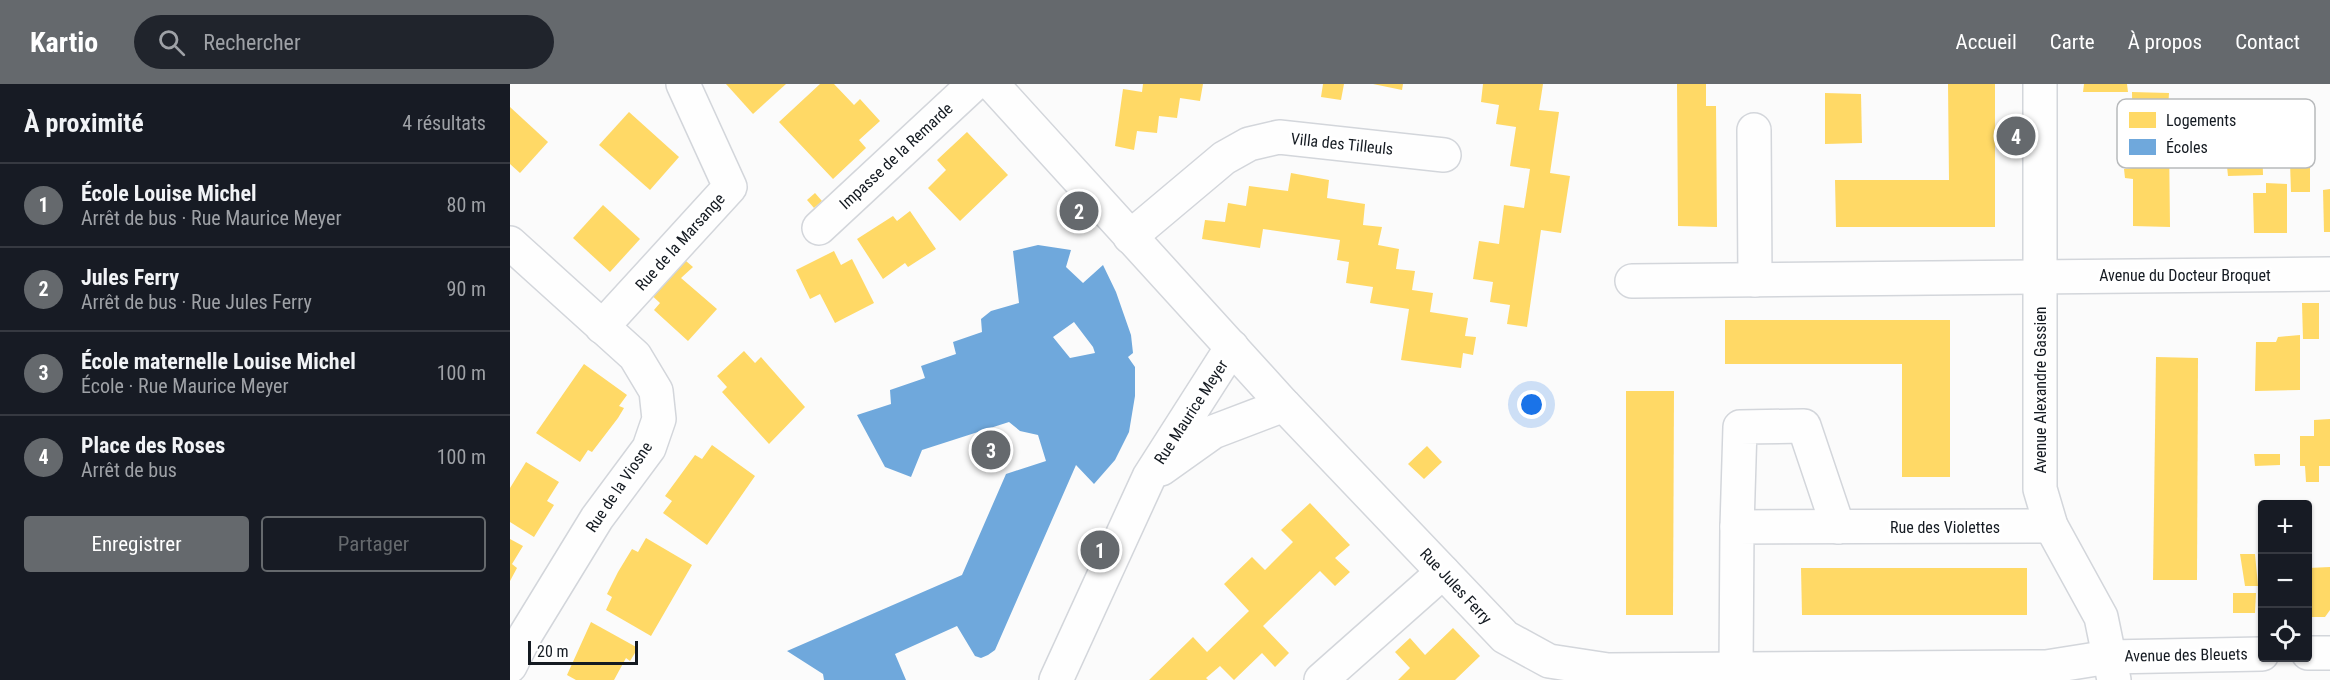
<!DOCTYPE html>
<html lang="fr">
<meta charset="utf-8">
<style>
body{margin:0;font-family:"Roboto Condensed",sans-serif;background:#20242c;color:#f1f3f6}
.controls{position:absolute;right:18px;bottom:18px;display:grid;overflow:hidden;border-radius:6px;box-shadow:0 2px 4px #0004}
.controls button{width:54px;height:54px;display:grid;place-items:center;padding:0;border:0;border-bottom:2px solid #363941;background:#171b24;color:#f1f3f6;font:30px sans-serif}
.scale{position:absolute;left:18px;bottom:15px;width:110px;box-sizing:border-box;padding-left:6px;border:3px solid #141a21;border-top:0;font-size:16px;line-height:21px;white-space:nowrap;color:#141a21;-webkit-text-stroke:4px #fff;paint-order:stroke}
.you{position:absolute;left:1022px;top:321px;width:21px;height:21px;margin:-15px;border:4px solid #fff;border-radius:50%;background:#1a73e8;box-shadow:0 0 0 9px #1a73e833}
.badge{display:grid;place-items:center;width:39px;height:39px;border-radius:50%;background:#65696d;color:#fff;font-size:20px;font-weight:700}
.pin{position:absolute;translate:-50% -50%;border:3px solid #fff;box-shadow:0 2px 6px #0006}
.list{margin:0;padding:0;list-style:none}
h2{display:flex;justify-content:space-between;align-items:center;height:78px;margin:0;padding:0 24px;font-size:26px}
h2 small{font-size:20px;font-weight:400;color:#9ea1a6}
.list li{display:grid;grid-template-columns:39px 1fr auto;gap:18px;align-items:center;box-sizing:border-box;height:84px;padding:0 24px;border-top:2px solid #363941}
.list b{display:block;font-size:22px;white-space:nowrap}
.list p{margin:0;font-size:20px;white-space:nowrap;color:#9ea1a6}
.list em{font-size:20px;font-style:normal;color:#9ea1a6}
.actions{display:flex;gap:12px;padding:18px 24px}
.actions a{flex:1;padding:14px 0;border:2px solid #65696d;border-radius:6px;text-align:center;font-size:21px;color:#65696d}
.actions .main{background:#65696d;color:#fff}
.icon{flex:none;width:33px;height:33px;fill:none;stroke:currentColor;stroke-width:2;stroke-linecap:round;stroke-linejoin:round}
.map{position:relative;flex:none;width:1820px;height:596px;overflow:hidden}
header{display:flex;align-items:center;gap:36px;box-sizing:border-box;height:84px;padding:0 30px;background:#65696d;color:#fff}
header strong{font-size:28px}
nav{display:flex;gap:33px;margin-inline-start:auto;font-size:21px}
.search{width:420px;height:54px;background:#20242c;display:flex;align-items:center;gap:15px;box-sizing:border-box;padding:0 21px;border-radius:33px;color:#9ea1a6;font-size:22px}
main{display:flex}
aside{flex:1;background:#171b24}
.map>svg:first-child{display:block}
</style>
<header>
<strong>Kartio</strong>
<div class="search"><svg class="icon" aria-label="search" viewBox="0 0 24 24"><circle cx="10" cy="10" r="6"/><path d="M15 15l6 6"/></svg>Rechercher</div>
<nav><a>Accueil</a><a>Carte</a><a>À propos</a><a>Contact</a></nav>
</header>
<main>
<aside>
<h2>À proximité<small>4 résultats</small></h2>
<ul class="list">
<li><span class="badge">1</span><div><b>École Louise Michel</b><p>Arrêt de bus · Rue Maurice Meyer</p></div><em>80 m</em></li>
<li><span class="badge">2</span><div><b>Jules Ferry</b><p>Arrêt de bus · Rue Jules Ferry</p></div><em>90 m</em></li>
<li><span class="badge">3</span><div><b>École maternelle Louise Michel</b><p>École · Rue Maurice Meyer</p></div><em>100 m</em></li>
<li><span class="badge">4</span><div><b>Place des Roses</b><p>Arrêt de bus</p></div><em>100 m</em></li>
</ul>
<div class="actions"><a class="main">Enregistrer</a><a>Partager</a></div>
</aside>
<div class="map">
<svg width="1820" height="596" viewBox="0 0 1820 596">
<rect width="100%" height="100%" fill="#fbfbfb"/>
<g fill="#ffd966">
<polygon points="216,0 276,0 243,30"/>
<polygon points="310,0 324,0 344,21 350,15 370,37 349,56 356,64 323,95 269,38"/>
<polygon points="633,0 693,0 690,17 670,14 667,34 649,32 647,49 627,47 624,66 605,62 613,5 632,8"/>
<polygon points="813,0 834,0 831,16 811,13"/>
<polygon points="863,0 893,0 892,6"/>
<polygon points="973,0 1033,0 1029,26 1049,28 1040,89 1060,92 1051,149 1031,146 1017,243 997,240 1000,221 980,218 983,198 963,195 969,157 989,160 994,121 1014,124 1020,85 1000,82 1006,43 986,40 989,21 971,18"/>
<polygon points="1167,0 1196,0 1196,22 1206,22 1207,143 1168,142"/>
<polygon points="1438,0 1485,0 1485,143 1326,143 1325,96 1439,96"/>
<polygon points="1574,0 1617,0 1618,8 1573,8"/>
<polygon points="1622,8 1659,9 1658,24 1673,25 1673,54 1659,55 1660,143 1623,142 1623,95 1615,94 1614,85 1623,84"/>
<polygon points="1315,9 1351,10 1352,59 1315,60"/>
<polygon points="0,23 38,58 10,89 0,80"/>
<polygon points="119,28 169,73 140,106 89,61"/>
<polygon points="457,48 498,91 450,137 418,104 436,86 427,76"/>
<polygon points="1714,54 1752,55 1753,91 1718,92"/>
<polygon points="1780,78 1800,78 1800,108 1781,108"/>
<polygon points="781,89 819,96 817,114 855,120 853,141 872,143 868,161 889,165 886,185 905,187 902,206 923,209 920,228 958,234 955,252 966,253 963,271 953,269 951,284 891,276 899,225 860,219 863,203 836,199 839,178 827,176 830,156 753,145 750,164 692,155 695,136 715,138 718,119 736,122 739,102 778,107"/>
<polygon points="1756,99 1777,100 1777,149 1744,149 1743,109 1756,109"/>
<polygon points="1820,105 1820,148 1814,148 1813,106"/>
<polygon points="305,109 312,117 304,124 297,116"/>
<polygon points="93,121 130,155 100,188 63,154"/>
<polygon points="400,127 426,165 398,183 395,179 373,195 347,155 383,132 387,137"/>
<polygon points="324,167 331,181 342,175 364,219 325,239 310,210 300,215 286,186"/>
<polygon points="169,171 183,183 171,194 207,225 178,257 144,226 150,219 137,207"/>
<polygon points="1792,219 1809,219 1809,255 1793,255"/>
<polygon points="1215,236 1440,236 1440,393 1392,393 1392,280 1215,280"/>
<polygon points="1790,251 1790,306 1745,307 1746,258 1766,258 1768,253"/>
<polygon points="234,267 245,279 251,273 295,323 259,360 212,308 217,303 207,292"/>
<polygon points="1646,273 1688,274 1687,496 1643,496"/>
<polygon points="74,280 117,311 109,322 114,324 108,334 82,368 78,366 70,378 26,349"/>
<polygon points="1116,307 1164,307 1163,531 1116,531"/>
<polygon points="1820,335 1820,382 1809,382 1809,398 1796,398 1795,382 1790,382 1790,352 1804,352 1804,336"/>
<polygon points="202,361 245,392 197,461 153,429 162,417 155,412 169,393 185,371 192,375"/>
<polygon points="917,362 932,378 914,395 898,380"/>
<polygon points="1744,370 1770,370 1770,381 1745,382"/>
<polygon points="16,378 49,398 37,417 44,421 24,453 0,438 0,404"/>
<polygon points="800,419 840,461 825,474 840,488 825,502 810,487 753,542 779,569 765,583 752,569 724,596 710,582 696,594 698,596 639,596 683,553 697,568 739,527 714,500 742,473 755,486 783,458 771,446"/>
<polygon points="136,454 182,481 141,552 96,526 102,513 97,510 108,488 122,465 128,468"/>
<polygon points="0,455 13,462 2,480 7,484 0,497"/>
<polygon points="1730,470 1745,470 1748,502 1735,502"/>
<polygon points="1820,483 1820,526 1815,533 1802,533 1798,530 1798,484"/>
<polygon points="1291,484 1517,484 1517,531 1292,531"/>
<polygon points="1723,509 1746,509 1745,529 1723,529"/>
<polygon points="81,538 128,564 120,577 116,574 104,596 66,596 57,591"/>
<polygon points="943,544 970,572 945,596 888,596 900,584 885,568 900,554 915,571"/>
</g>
<path fill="#6fa8dc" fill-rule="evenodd" d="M528,161L561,166L556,183L573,199L593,181L606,208L621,251L623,269L618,273L625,283V312L619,348L605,376L584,400L566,381L485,566L478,571L471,574L465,572L447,542L385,570L396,596H314L313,590L277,567L452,491L496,390L536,377L528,351L510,347L499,338L412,366L401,393L375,383L347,331L381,320L380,306L415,294L411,282L446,270L443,258L472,248L471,235L481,227L509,219L503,167ZM564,238L583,263L585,269L560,274L543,253Z"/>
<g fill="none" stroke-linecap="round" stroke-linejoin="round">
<defs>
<g id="street">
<polyline points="482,0 774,321 995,553 1039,577 1098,586 1536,583 1599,573 1752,570"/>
<polyline points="1530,0 1530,405 1541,442 1591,533 1604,596"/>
<polyline points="1244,46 1245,196"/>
<polyline points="309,144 464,0"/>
<polyline points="620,153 714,74 739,60 769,53 934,71"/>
<polyline points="0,159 125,272 146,307 149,335 139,364 87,434 16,550 0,582"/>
<polyline points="1122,197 1820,190"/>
<polyline points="92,243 220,103 173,0"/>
<polyline points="651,385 703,348 774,321"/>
<polyline points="1227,443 1230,343 1294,342 1328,443"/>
<polyline points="1798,569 1820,569"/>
<polyline points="1226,586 1227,443 1541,442"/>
<polyline points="546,596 639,393 722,263"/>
<polyline points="811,596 933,488"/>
</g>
</defs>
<use href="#street" stroke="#d3d6db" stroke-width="36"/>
<use href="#street" stroke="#fefefe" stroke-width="33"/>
</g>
<g text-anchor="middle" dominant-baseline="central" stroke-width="6" stroke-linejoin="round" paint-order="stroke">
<g font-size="16" fill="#141a21" stroke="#fff">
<text transform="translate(832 60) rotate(6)">Villa des Tilleuls</text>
<text transform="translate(386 72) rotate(-43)">Impasse de la Remarde</text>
<text transform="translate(170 158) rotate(-48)">Rue de la Marsange</text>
<text x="1675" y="191">Avenue du Docteur Broquet</text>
<text transform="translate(1530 306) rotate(-90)">Avenue Alexandre Gassien</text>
<text transform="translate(681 328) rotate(-57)">Rue Maurice Meyer</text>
<text transform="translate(109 403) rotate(-56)">Rue de la Viosne</text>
<text x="1435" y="443">Rue des Violettes</text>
<text transform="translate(946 502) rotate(47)">Rue Jules Ferry</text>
<text transform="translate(1676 571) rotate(-1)">Avenue des Bleuets</text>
</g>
</g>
<rect x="1607" y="15" width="198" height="69" rx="9" fill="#fff" stroke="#b8babc" stroke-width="1.5"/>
<rect x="1619" y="28" width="27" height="16" fill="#ffd966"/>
<rect x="1619" y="55" width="27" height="16" fill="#6fa8dc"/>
<g font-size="16" fill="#141a21">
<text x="1656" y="42">Logements</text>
<text x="1656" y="69">Écoles</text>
</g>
</svg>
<div class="controls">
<button>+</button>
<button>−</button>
<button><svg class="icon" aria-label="locate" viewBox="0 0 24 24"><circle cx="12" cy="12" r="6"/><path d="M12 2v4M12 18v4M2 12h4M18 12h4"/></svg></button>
</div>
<div class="scale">20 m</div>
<div class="you"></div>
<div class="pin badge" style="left:590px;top:466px">1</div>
<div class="pin badge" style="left:569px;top:127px">2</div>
<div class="pin badge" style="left:481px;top:366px">3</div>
<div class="pin badge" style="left:1506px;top:52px">4</div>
</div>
</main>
